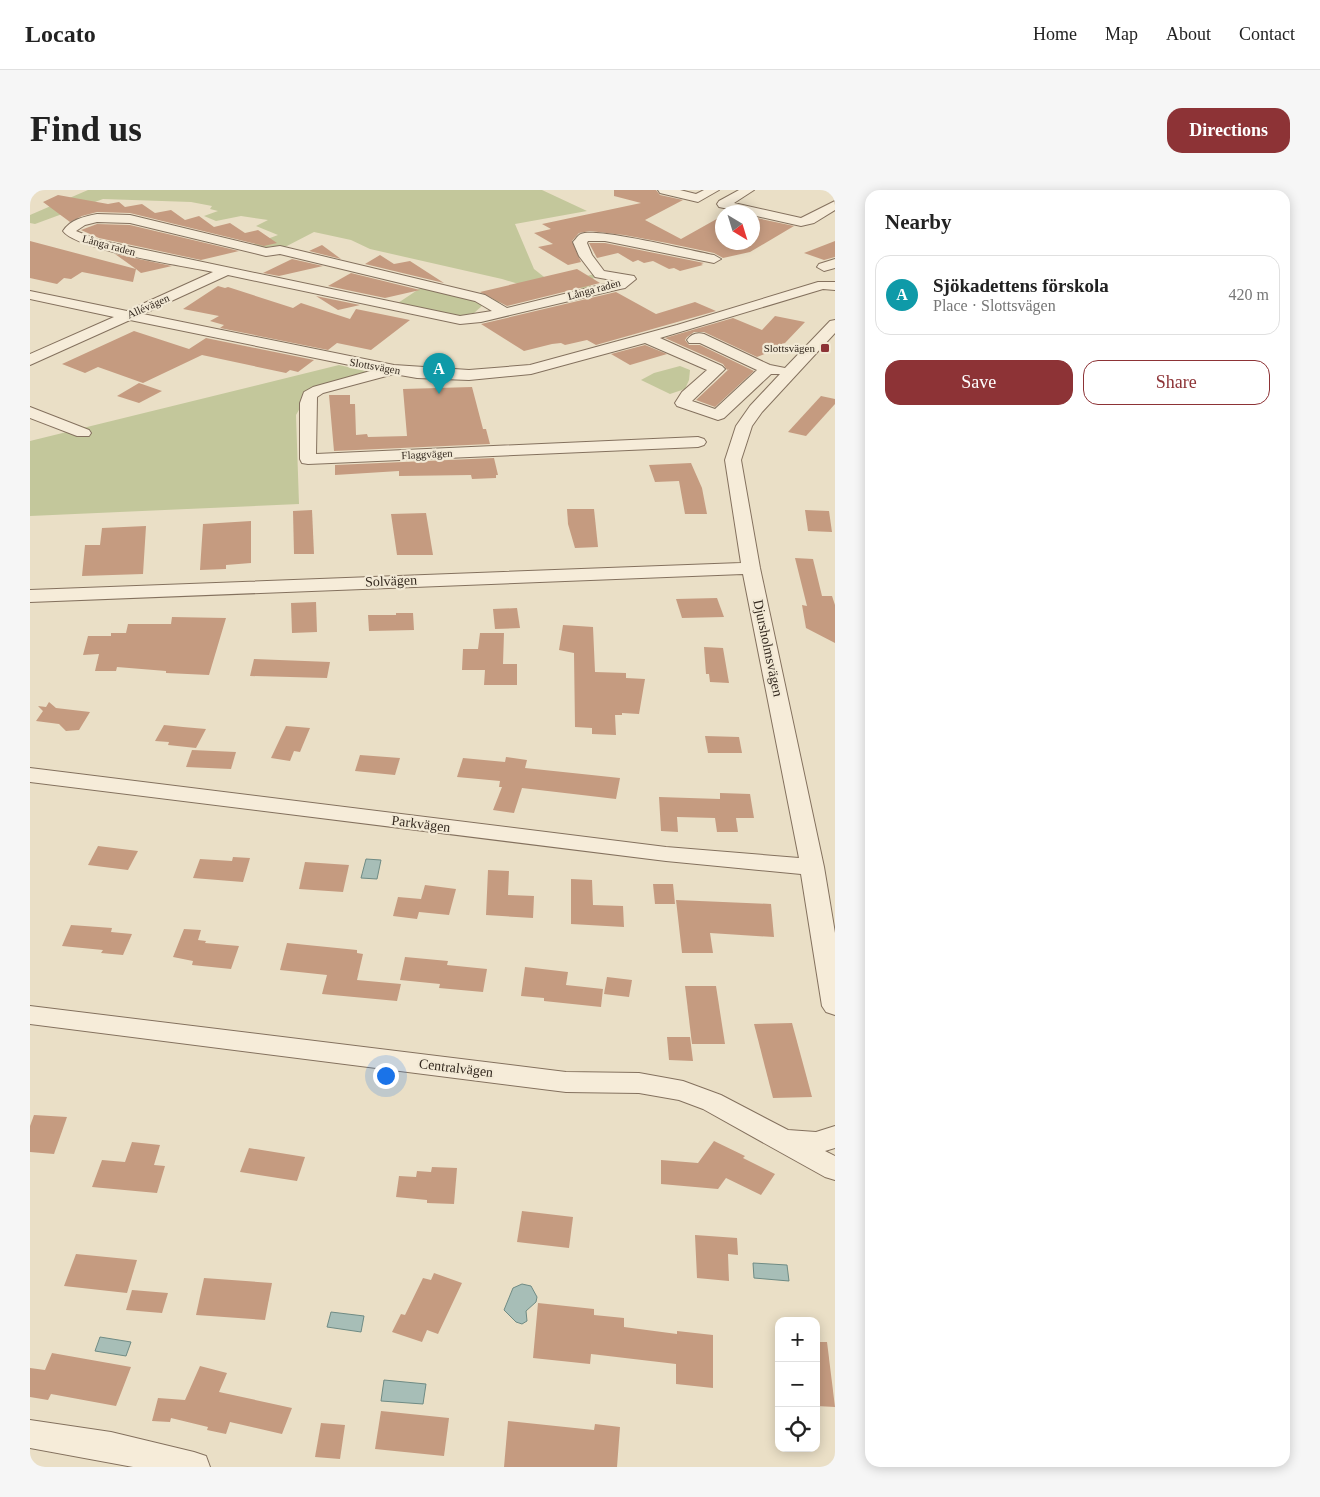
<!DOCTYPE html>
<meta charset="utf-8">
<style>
body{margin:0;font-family:"Times New Roman",serif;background:#f6f6f6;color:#222}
.controls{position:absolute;right:15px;bottom:15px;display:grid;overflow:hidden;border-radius:10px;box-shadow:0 2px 12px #0003}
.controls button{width:45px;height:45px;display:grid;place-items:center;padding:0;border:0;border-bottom:1px solid #e0e0e0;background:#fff;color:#222;font:25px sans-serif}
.compass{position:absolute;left:685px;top:15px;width:45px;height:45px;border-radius:50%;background:#fff;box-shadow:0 2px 12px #0003;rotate:142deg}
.you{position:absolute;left:355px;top:885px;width:18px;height:18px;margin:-12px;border:4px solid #fff;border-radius:50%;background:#1a73e8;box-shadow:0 0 0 8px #1a73e833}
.badge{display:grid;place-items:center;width:32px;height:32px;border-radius:50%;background:#8d3336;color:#fff;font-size:16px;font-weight:700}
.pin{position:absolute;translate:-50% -41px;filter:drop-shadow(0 1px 2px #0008)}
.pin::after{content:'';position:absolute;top:26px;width:18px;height:15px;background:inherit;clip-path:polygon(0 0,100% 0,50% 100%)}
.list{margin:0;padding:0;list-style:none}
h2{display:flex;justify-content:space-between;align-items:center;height:65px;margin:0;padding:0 20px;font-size:21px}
h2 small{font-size:16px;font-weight:400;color:#767676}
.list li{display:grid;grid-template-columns:32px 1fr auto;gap:15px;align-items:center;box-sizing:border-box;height:80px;margin:0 10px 10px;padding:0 10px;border:1px solid #e0e0e0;border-radius:15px}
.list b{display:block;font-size:19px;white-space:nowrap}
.list p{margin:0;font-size:16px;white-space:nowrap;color:#767676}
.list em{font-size:16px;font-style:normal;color:#767676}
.actions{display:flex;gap:10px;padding:15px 20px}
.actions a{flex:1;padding:11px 0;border:1px solid #8d3336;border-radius:15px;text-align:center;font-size:18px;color:#8d3336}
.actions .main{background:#8d3336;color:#fff}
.icon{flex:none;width:28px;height:28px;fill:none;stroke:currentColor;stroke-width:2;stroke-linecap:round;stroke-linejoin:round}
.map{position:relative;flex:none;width:805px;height:1277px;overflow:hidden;border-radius:15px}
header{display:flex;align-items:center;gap:30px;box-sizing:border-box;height:70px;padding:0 25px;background:#fff;border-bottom:1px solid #e0e0e0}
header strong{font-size:24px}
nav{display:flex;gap:28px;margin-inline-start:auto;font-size:18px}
.intro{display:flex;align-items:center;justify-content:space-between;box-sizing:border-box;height:120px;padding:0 30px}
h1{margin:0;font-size:35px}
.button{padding:12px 22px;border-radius:15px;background:#8d3336;color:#fff;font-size:18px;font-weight:700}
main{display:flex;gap:30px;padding:0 30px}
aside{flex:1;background:#fff;border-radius:15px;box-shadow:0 2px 12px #0003}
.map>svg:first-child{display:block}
</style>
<header>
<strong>Locato</strong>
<nav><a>Home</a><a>Map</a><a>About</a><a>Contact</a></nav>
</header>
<div class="intro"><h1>Find us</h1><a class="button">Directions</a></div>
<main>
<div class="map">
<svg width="805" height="1277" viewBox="0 0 805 1277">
<rect width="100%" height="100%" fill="#eadfc6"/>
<g fill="#c3c79b">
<polygon points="58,0 512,0 557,21 485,34 504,79 523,94 565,84 560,98 554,100 545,95 467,113 461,109 505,99 472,89 340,59 321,50 284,42 253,58 242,56 231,59 219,56 248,45 226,36 238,30 211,26 186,31 174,26 188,21 180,19 182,16 161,12 73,9 5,34 0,33 0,25"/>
<polygon points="392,97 445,110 453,115 444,123 428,126 368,113"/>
<polygon points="309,175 344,183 279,202 266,225 269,314 0,326 0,251"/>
<polygon points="650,176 660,180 659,190 655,199 640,204 611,190 624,183"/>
</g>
<g fill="#a7beb7" stroke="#6f8b84">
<polygon points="336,669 351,670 347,689 331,688"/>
<polygon points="723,1073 757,1075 759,1091 724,1088"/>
<polygon points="492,1094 501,1096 507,1107 506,1112 496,1121 497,1131 492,1134 486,1132 474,1120 483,1098"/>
<polygon points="301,1122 334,1126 331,1142 297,1137"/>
<polygon points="70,1147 101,1152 96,1166 65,1161"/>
<polygon points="354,1190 396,1194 393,1214 351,1211"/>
</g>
<g fill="#c59b80">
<polygon points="584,0 626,0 630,5 653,10 615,30 651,49 692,26 692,52 722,52 722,27 764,36 720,62 693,68 684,63 637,53 594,45 560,41 549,43 542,51 551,72 538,75 508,57 523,54 504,43 521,39 512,34 611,13 584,6"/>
<polygon points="28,5 78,14 89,12 95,17 112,14 125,23 141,20 155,30 169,26 184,37 200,33 215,43 228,40 247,53 234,56 100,23 67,22 52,26 40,32 13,12"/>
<polygon points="67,34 100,35 209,61 171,70 69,48 51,40"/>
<polygon points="0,51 106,79 85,64 142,76 111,83 106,79 103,92 52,82 41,89 34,88 27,94 0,88"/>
<polygon points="805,51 805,67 794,70 774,63"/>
<polygon points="559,53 575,53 674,73 671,74 673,75 650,81 644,78 639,79 623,71 614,73 608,70 603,72 588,63 567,68"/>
<polygon points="292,55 311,69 279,61"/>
<polygon points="350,65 364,74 380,71 414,93 335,74"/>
<polygon points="262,69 293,76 249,86 233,83"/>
<polygon points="547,79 570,93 477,116 450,102"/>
<polygon points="321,83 390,100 355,108 298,96"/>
<polygon points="188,96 195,98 198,97 263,118 271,113 320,129 326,119 380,130 341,160 307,153 298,160 190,138 194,135 180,131 189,126 153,119"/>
<polygon points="586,102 626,124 665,112 686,121 566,155 557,150 535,155 531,153 522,154 494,161 451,134"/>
<polygon points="286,106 330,115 308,120"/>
<polygon points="745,126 775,132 755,153 745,156 749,158 727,167 674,142 664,142 657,147 655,150 659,155 670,155 724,181 685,217 666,210 699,179 697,180 693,174 635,148 703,128 732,140"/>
<polygon points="104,141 159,159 176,148 284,170 268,182 260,180 256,183 172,165 113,193 68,177 55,183 32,174"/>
<polygon points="615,155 637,164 600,175 581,164"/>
<polygon points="109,193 132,201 109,213 87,206"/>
<polygon points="442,197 453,239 456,239 460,254 304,261 299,205 320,205 320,214 325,214 326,245 337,244 338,247 377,246 373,199"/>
<polygon points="791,206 805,209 805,214 776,246 758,242"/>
<polygon points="464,268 468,285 466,285 466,288 442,289 441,285 369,286 369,281 305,285 305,275"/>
<polygon points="661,273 672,298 677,324 655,324 649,291 625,292 619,275"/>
<polygon points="537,319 564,319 568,357 545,358 538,334"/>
<polygon points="282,320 284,364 264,364 263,321"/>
<polygon points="775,320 799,321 802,342 778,341"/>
<polygon points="396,323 403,365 367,365 361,324"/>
<polygon points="221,331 221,373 196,375 196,379 170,380 173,334"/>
<polygon points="116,336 113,384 52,386 55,355 70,355 72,338"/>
<polygon points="765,368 783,369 792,406 802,406 805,415 805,453 776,438 772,415 777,416"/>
<polygon points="687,408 694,427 652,428 646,409"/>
<polygon points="286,412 287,442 262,443 261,413"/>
<polygon points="487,418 490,438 465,439 463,419"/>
<polygon points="366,423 383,423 384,440 339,441 338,425 366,425"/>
<polygon points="142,427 196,428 179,485 136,483 136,481 87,477 86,481 65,481 69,464 53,465 58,446 81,446 81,443 96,443 98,434 141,434"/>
<polygon points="533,435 563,437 565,482 596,483 596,488 615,489 609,524 592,523 592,525 585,525 586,545 562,544 562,538 545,537 544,463 529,460"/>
<polygon points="450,443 474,443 473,474 487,474 487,495 454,495 455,480 432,480 433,459 448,459"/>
<polygon points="674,457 693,458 699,493 680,492 679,484 676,484"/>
<polygon points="224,469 300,472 297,488 220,486"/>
<polygon points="19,512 26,518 60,522 49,540 36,541 29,534 6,531 13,521 8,516 16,517"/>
<polygon points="134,535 153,537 176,539 166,558 138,555 139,552 125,551"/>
<polygon points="256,536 280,538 270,562 264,561 260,571 241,568"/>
<polygon points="675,546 709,547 712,563 678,563"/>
<polygon points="162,560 206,562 201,579 156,577"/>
<polygon points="330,565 370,568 365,585 325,581"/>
<polygon points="476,567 497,570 495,578 590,588 586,609 492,598 484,623 463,620 472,597 469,597 470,591 427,587 433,568 475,572"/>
<polygon points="690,603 720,604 724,628 706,628 708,642 687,642 685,628 647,627 648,642 631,641 629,607 690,609"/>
<polygon points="68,656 108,661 98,680 58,675"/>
<polygon points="203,667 220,668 213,692 163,688 170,669 202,671"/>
<polygon points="275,672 319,675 313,702 269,699"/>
<polygon points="458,680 479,681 478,705 504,706 503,728 456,725"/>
<polygon points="541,689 562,690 563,715 593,716 594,737 541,734"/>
<polygon points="623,694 643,694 645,714 625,714"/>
<polygon points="395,695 426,699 419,725 389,722 387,729 363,726 368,707 391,709"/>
<polygon points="646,710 741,714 744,747 680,743 683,763 652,763"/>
<polygon points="41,735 82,738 81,742 102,744 93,765 71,763 73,760 32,756"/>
<polygon points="154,739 171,740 168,750 176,751 175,753 209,756 201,779 162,775 163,771 143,767"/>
<polygon points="257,753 327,760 327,763 333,764 327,790 371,794 367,811 292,804 297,785 250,780"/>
<polygon points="375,767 418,771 417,775 457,779 453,802 409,798 410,794 370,790"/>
<polygon points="495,777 538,782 536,795 573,799 571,817 514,811 514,808 491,806"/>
<polygon points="577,787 602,790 599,807 574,804"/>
<polygon points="655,796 686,796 695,854 662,854"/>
<polygon points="762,833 782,907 743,908 724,834"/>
<polygon points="637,847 660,847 663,871 639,870"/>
<polygon points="4,925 37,927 24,964 0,962 0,936"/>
<polygon points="684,951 715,966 713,968 745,984 731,1005 696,988 688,999 631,994 631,970 668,973"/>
<polygon points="102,952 130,955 124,975 135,976 127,1003 62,997 72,970 95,972"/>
<polygon points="219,958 275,967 267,991 210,982"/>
<polygon points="402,977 427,978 424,1014 397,1013 397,1010 366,1007 369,986 386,987 387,981 401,982"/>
<polygon points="492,1021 543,1027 539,1058 487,1052"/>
<polygon points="665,1045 707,1048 708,1065 698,1064 699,1091 667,1088"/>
<polygon points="46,1064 107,1070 97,1103 34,1096"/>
<polygon points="404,1083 432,1093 408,1144 397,1140 392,1152 362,1142 371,1124 375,1125 393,1088 401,1090"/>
<polygon points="174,1088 242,1093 235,1130 166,1125"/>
<polygon points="102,1100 138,1103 132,1123 96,1120"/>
<polygon points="508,1113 564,1119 564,1125 594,1128 594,1137 647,1144 647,1141 683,1145 683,1198 646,1194 646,1174 561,1164 560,1174 503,1168"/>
<polygon points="786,1152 797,1152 805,1217 786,1216"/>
<polygon points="22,1163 101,1177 86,1216 21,1204 18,1210 0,1207 0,1178 15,1180"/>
<polygon points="170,1176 197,1183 189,1202 262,1218 252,1244 200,1232 196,1244 177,1240 178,1237 141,1228 140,1232 122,1231 128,1208 155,1210"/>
<polygon points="351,1221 419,1228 414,1266 345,1259"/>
<polygon points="478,1231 564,1240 565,1234 590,1237 587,1277 474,1277"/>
<polygon points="291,1233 315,1235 310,1269 285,1267"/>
</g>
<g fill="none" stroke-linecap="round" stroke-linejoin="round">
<defs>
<g id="minor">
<polygon points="628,0 650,0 666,4 674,0 689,0 668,12 630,3"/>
<polygon points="709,0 724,0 704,13 771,28 805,11 805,20 784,33 771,36 722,25 722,22 713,22 689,17 687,14 689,11"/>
<path d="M67,24L100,25L236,58L250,56L455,105L477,118L587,91L565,87L549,66L543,52C546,49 548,45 551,44C566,37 662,61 684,65L691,69L684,73L575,51H558L557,53L562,65L574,81L604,86L606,89L595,98L590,99L451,132L430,134L198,85L113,124L364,175L439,180L500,175L647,135L788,92H805V100L793,99L630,148L692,176L695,179L692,182L662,211L685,219L727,180L670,153H659L657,150C661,144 667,142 674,144L740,175L755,178L800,131L805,130V143L732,222L722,236L711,270L730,378L794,677L805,743V825L796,822L792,816L771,684L636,671L0,592V578L636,657L769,668L713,384L0,412V400L711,373L695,270L706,236L720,216L750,184H741L694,228L688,230L647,216L645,213L652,202L677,180L615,153L501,184L439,190L387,188L364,184L293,203L287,207L286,264L668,247L674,249L676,252L674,255L668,257L278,274L272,273L270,269V213L274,202L283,197L344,180L100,130L0,175V164L84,127L0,109V101L97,121L183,82C155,76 46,60 33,41C41,29 53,27 67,24ZM67,32L100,33L236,66L250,64L445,111L462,121L430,126L68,50L46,41L55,35Z"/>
<polygon points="805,69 805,78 794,81 787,77 789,74"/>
<polygon points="0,217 59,240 61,243 59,246 47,246 0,228"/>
<polygon points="0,816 536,882 609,883 653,891 691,905 758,940 786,942 805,936 805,958 795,961 805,966 805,990 795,987 673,919 649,910 609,903 536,902 0,834"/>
<polygon points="0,1230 81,1242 164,1262 176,1266 180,1277 103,1277 0,1258"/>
</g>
</defs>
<use href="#minor" stroke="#84715e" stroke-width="2"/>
<use href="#minor" fill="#f6ecd9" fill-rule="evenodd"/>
</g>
<rect fill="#8d3336" stroke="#f2e9d5" stroke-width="2" x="790" y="153" width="10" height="10" rx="2.5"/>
<g text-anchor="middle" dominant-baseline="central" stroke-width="4.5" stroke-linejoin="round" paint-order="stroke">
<g font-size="11" fill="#352a20" stroke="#f2e9d5">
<text transform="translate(79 55) rotate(15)">Långa raden</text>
<text transform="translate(564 99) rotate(-15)">Långa raden</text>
<text transform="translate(118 116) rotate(-24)">Allévägen</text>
<text transform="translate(345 176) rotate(10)">Slottsvägen</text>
<text transform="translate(397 264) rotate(-3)">Flaggvägen</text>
</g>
<g font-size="11" fill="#352a20" stroke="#f2e9d5" text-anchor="end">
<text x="785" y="158">Slottsvägen</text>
</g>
<g font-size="14" fill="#352a20" stroke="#f2e9d5">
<text transform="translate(361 391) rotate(-2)">Solvägen</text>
<text transform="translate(738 458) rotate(78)">Djursholmsvägen</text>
<text transform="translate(391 634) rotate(7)">Parkvägen</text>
<text transform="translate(426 878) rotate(7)">Centralvägen</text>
</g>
</g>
</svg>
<div class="controls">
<button>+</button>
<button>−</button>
<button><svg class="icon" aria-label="locate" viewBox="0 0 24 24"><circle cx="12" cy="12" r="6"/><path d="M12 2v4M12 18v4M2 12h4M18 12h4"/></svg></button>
</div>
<svg class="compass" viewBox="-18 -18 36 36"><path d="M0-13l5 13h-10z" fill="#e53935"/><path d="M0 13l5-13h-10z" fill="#767676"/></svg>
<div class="you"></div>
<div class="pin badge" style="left:409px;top:204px;background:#0f9aa8">A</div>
</div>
<aside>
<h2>Nearby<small></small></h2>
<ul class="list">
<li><span class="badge" style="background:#0f9aa8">A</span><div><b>Sjökadettens förskola</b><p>Place · Slottsvägen</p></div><em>420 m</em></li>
</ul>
<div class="actions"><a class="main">Save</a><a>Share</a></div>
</aside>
</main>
